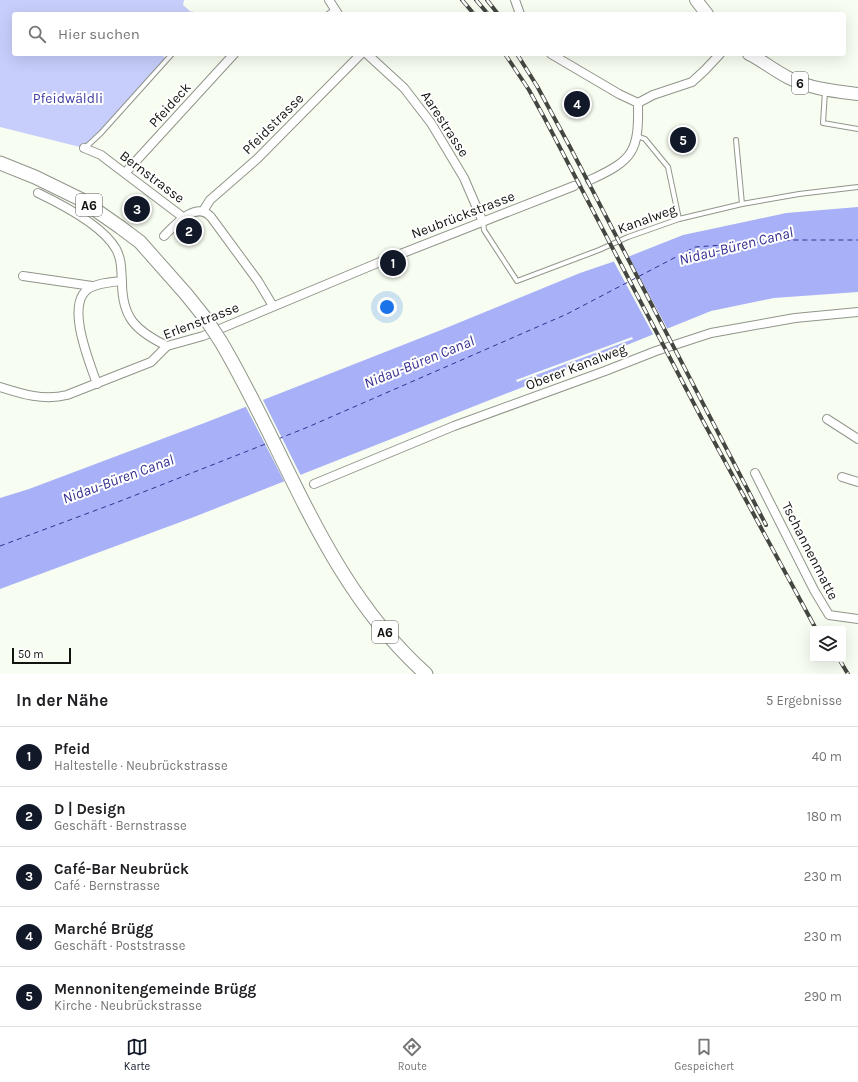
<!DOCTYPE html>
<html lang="de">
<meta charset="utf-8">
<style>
body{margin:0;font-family:Karla,sans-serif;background:#f2f2f2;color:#202124}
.controls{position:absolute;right:12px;bottom:12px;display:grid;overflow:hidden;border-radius:4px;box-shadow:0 4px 16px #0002}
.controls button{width:36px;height:36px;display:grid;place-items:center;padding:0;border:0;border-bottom:1px solid #e0e0e0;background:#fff;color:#202124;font:20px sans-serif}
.scale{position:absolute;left:12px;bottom:10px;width:59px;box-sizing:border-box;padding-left:4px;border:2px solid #11130f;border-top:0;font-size:11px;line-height:14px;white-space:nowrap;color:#11130f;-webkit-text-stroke:3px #fff;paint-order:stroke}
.you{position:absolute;left:387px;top:307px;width:14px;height:14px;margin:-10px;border:3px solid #fff;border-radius:50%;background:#1a73e8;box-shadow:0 0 0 6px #1a73e833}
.badge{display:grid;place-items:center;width:26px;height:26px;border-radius:50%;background:#111827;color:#fff;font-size:13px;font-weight:700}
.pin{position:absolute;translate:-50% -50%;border:2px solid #fff;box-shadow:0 1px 4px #0006}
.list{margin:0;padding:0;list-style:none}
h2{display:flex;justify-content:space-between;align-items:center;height:52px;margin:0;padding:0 16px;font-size:17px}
h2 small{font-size:13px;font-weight:400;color:#757577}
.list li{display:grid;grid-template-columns:26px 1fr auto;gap:12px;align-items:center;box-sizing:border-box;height:60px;padding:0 16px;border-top:1px solid #e0e0e0}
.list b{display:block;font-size:15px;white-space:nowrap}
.list p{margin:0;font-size:13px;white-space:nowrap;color:#757577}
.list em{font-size:13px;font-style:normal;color:#757577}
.icon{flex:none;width:22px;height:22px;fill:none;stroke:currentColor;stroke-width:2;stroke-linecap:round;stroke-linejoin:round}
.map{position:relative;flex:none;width:858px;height:674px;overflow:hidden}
.search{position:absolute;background:#fff;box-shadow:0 4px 16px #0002;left:12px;right:12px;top:12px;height:44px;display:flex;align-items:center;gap:10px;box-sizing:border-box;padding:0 14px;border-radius:4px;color:#757577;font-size:15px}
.sheet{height:352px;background:#fff}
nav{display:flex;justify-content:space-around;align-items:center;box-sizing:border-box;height:56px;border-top:1px solid #e0e0e0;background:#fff;font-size:11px;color:#757577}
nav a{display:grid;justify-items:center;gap:2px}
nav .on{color:#111827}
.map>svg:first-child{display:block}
</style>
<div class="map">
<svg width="858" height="674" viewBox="0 0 858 674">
<rect width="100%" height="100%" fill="#f8fdf1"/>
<polygon fill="#c7cefb" points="0,0 184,0 183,5 191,12 192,11 196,14 182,14 181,13 179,14 14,14 14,54 161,54 167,60 84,148 0,127"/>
<polygon fill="#a8b1f7" points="858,207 858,292 774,298 711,311 533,383 194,517 0,589 0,498 29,489 207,422 441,330 580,273 630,256 683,235 786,213"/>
<g fill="#f8fdf1">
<polygon points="628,255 668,330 654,336 613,260"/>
<polygon points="632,337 633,339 517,382 516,380"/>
<polygon points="262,398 301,476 285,483 245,405"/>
</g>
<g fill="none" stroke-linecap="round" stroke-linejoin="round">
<g stroke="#353092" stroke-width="1" stroke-dasharray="5 4" stroke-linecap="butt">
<polyline points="278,439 308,427 567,314 695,247 793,240 858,240"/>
<polyline points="0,546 118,502 268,443"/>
</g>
<polyline stroke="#d5dacf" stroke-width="8" stroke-dasharray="8 4" stroke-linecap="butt" points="574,186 590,180"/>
<defs>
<g id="service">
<polyline points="328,14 335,9"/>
<polyline points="825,91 823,123 858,129"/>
<polyline points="637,136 645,139 668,167 679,219"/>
<polyline points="736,140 742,204"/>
<polyline points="85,148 101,133 172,54"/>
<polyline points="483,222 484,230 517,281 599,250 628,237 679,219 742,204 799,194 858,187"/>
</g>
<g id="minor">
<polyline points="329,0 338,14"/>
<polyline points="515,0 520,14"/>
<polyline points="367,54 404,88 431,123 464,178 483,222"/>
<polyline points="551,54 619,94 638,103"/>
<polyline points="638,103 653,95 692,82 705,70 720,54"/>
<polyline points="84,148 101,155 110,162 184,218"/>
<polyline points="125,173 234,54"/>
<path d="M590,180C634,160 639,151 638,103"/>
<path d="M38,193C61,204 103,226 116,249C122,260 121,270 122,282C122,318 136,331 167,346"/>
<polyline points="203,211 210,200 257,159 361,54"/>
<path d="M164,236C175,225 196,200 211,217L258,281L273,306"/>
<polyline points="23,276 92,286"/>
<path d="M97,384C90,363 65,305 88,289C97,283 111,282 122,281"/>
<path d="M0,387C22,394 44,401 67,395L151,362L167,346L203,336L380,262L574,186"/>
<polyline points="827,419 858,439"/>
<polyline points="755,473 814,590 829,615 858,619"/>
<polyline points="842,477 858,482"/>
<polyline points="314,484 454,426 605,371 656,351 711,333 795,318 858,312"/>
</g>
<g id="primary">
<polyline points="696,0 707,14"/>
<path d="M749,54C763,61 775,71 789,78C811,89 834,91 858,94"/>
</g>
<g id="trunk">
<polyline points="0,163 35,177 80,199 120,227 140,242 186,294 206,319"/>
<path d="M221,342C288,455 325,584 426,674"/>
</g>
</defs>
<use href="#service" stroke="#90958a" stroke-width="6"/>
<use href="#minor" stroke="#90958a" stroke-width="10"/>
<use href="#primary" stroke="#90958a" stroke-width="14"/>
<use href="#trunk" stroke="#90958a" stroke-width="15"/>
<use href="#service" stroke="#fff" stroke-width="4"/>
<use href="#minor" stroke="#fff" stroke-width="8"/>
<use href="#primary" stroke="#fff" stroke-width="12"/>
<use href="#trunk" stroke="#fff" stroke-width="13"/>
<defs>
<g id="rail">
<polyline points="462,0 474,14"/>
<polyline points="476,0 488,14"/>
<polyline points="487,0 498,14"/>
<polyline points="505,54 529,90 545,119 703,421 816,629"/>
<polyline points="517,54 537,86 570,147 766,525"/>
<polyline points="839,659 848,674"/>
</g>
</defs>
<use href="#rail" stroke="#444741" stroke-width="4"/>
<use href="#rail" stroke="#fff" stroke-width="2.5" stroke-dasharray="8" stroke-linecap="butt"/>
<defs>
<polyline id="trunk-bridge" points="206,319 221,342"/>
</defs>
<use href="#trunk-bridge" stroke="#90958a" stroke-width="15" stroke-linecap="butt"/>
<use href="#trunk-bridge" stroke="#fff" stroke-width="13"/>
</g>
<g text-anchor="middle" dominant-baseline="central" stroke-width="4" stroke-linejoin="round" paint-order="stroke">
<g fill="#fff" stroke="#585a57" stroke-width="1">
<rect x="792" y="72" width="16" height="22" rx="3"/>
<rect x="76" y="194" width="26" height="22" rx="3"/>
<rect x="372" y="621" width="26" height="22" rx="3"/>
</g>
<g font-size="13" font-weight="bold" fill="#11130f">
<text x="800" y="83">6</text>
<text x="89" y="205">A6</text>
<text x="385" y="632">A6</text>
</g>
<g font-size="14" fill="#3f3da0" stroke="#fff">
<text x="68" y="98">Pfeidwäldli</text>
</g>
<g font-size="14" fill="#11130f" stroke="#fff">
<text transform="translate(170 105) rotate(-48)">Pfeideck</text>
<text transform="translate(273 124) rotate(-45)">Pfeidstrasse</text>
<text transform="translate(445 124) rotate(57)">Aarestrasse</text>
<text transform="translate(152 177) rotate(37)">Bernstrasse</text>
<text transform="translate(463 215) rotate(-21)">Neubrückstrasse</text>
<text transform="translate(647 219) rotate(-20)">Kanalweg</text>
<text transform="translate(201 321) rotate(-21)">Erlenstrasse</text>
<text transform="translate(576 367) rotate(-21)">Oberer Kanalweg</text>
<text transform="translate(810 551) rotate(63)">Tschannenmatte</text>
</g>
<g font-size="15" font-style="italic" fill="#353092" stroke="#fff">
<text transform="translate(736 246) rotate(-14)">Nidau-Büren Canal</text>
<text transform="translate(419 362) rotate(-22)">Nidau-Büren Canal</text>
<text transform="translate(118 479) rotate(-20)">Nidau-Büren Canal</text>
</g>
</g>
</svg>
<div class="controls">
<button><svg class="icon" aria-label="layers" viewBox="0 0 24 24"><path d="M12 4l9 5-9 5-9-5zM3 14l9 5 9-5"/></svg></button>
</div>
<div class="scale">50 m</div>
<div class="you"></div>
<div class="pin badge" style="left:393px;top:263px">1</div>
<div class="pin badge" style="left:189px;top:231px">2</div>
<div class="pin badge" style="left:137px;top:209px">3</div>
<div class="pin badge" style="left:577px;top:104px">4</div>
<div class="pin badge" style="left:683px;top:140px">5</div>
<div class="search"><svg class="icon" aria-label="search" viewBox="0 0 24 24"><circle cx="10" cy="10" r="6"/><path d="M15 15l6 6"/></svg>Hier suchen</div>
</div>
<section class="sheet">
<h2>In der Nähe<small>5 Ergebnisse</small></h2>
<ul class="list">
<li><span class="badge">1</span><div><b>Pfeid</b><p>Haltestelle · Neubrückstrasse</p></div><em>40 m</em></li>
<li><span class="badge">2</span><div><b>D | Design</b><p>Geschäft · Bernstrasse</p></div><em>180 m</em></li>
<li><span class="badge">3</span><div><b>Café-Bar Neubrück</b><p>Café · Bernstrasse</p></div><em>230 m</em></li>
<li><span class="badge">4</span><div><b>Marché Brügg</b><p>Geschäft · Poststrasse</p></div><em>230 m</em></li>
<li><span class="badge">5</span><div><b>Mennonitengemeinde Brügg</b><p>Kirche · Neubrückstrasse</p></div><em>290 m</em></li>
</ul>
</section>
<nav>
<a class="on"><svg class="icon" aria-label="map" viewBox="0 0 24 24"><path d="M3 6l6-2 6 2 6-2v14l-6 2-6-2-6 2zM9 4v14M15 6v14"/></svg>Karte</a>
<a><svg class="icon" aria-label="directions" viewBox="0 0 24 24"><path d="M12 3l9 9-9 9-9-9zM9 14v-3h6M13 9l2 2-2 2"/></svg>Route</a>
<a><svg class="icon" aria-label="saved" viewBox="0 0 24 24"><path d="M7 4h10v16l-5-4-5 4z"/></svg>Gespeichert</a>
</nav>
